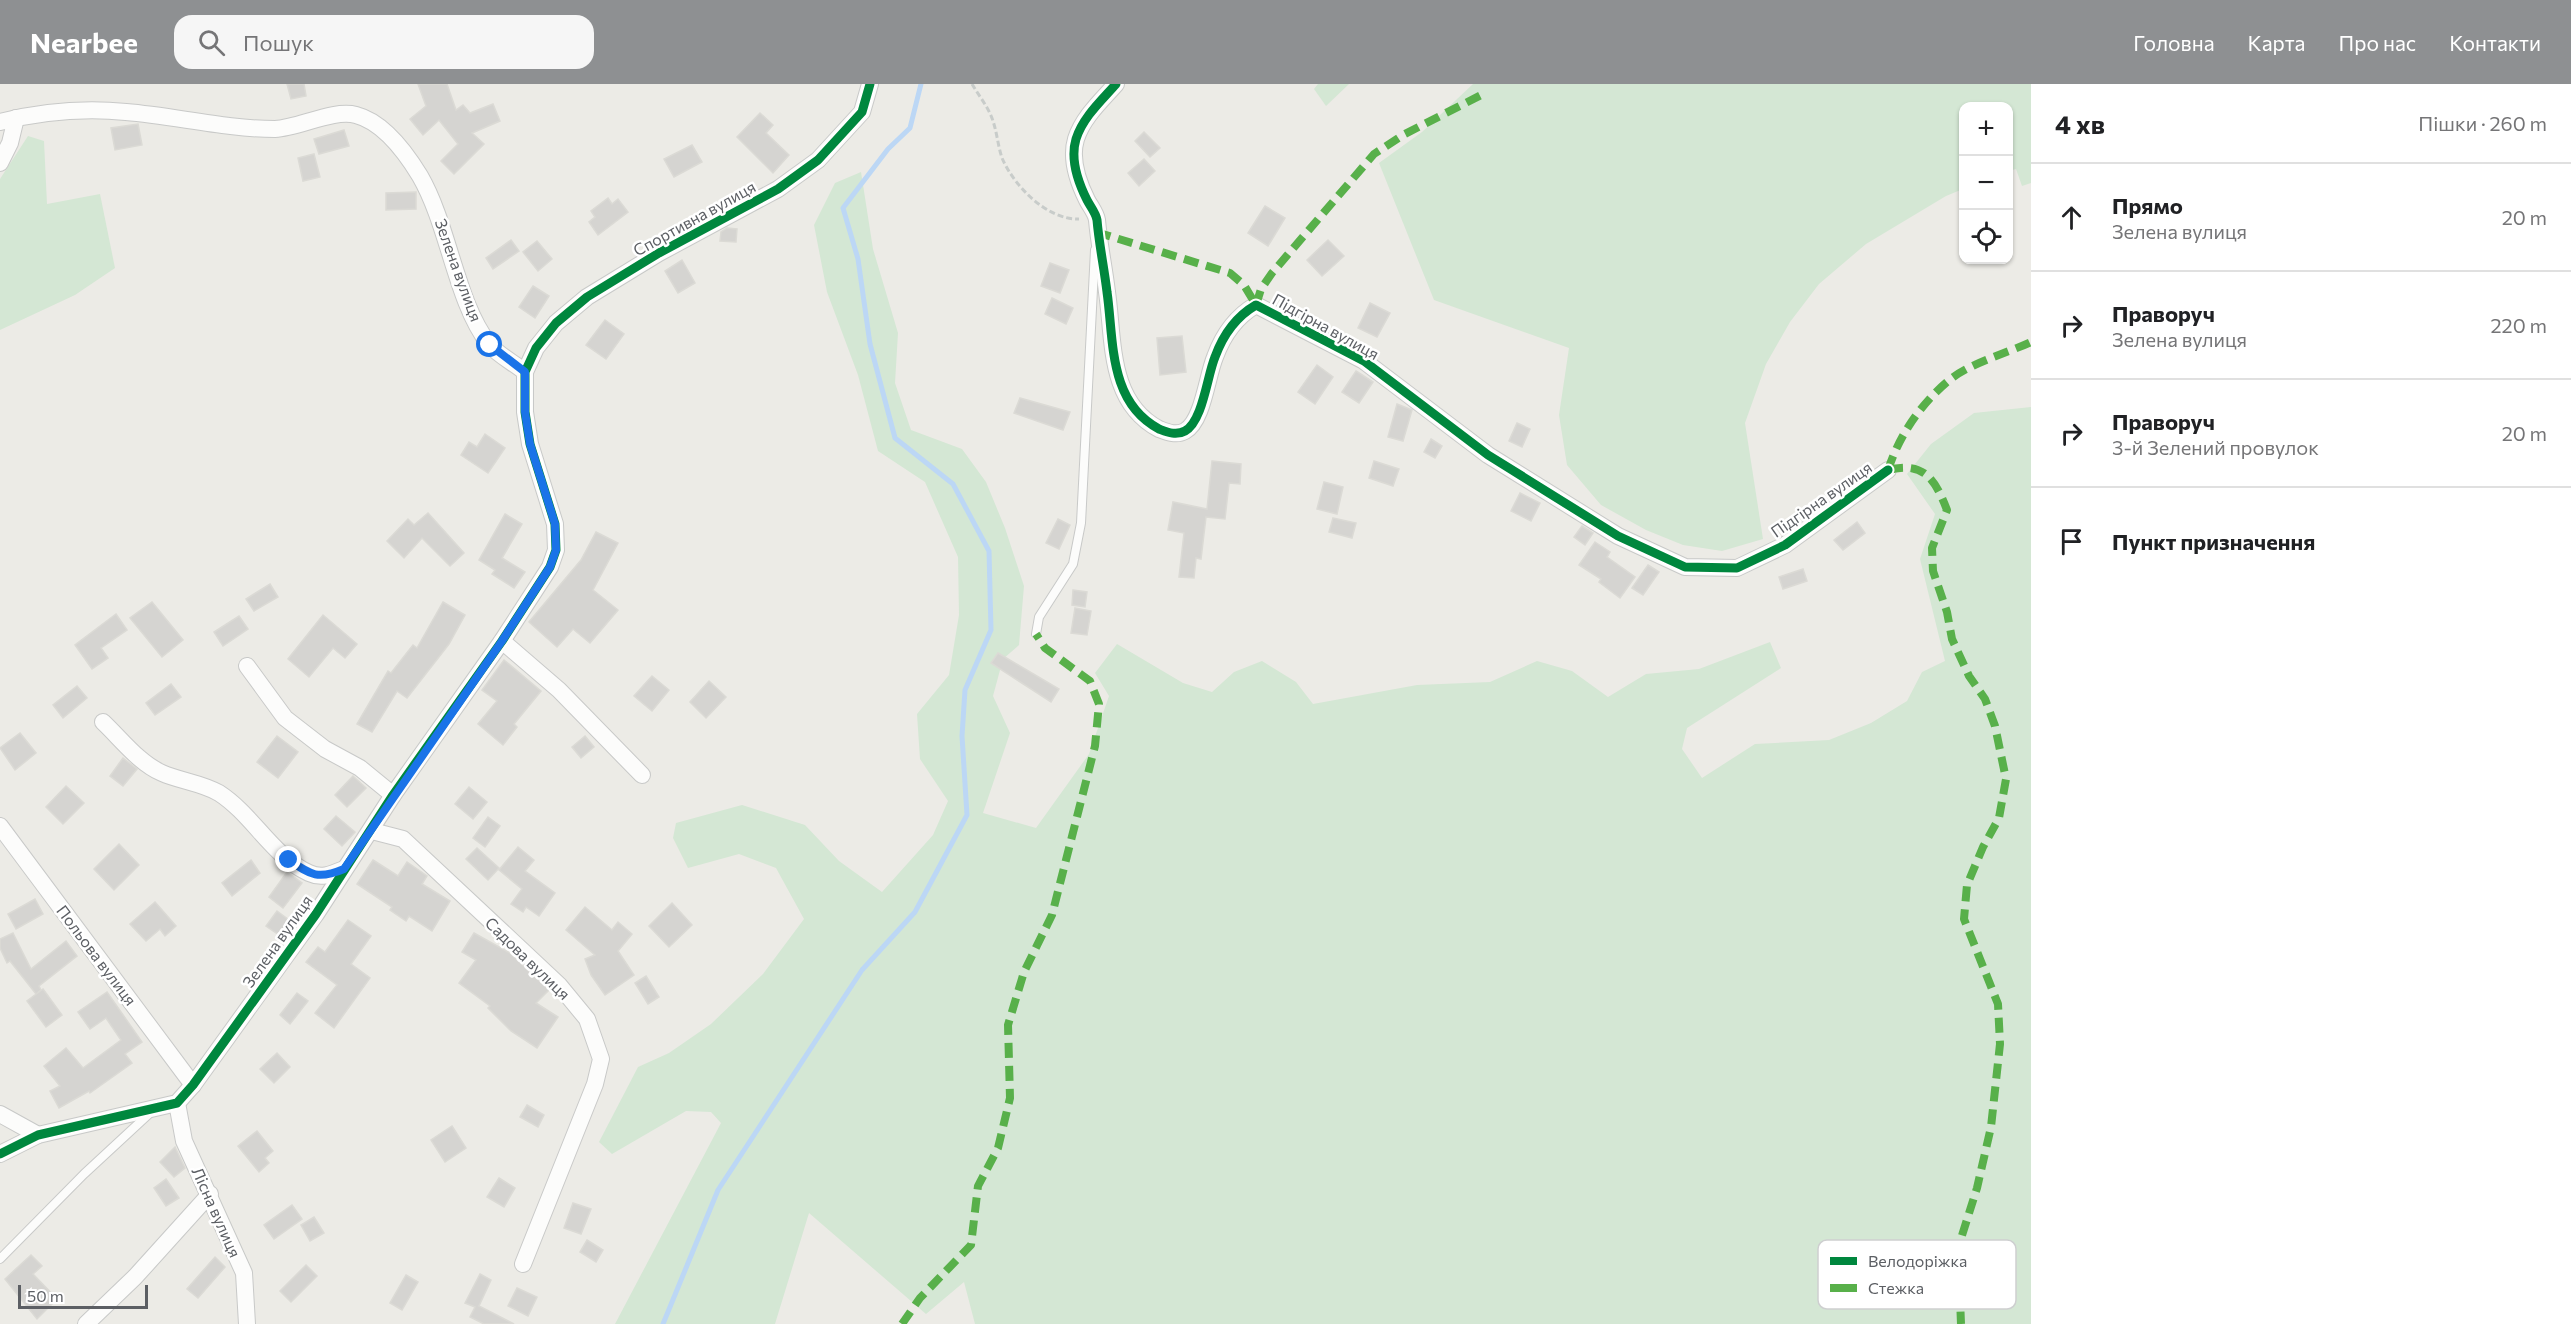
<!DOCTYPE html>
<html lang="uk">
<meta charset="utf-8">
<style>
body{margin:0;font-family:Commissioner,sans-serif;background:#f6f6f6;color:#202124}
.controls{position:absolute;right:18px;top:18px;display:grid;overflow:hidden;border-radius:12px;box-shadow:0 2px 4px #0004}
.controls button{width:54px;height:54px;display:grid;place-items:center;padding:0;border:0;border-bottom:2px solid #e0e0e0;background:#fff;color:#202124;font:30px sans-serif}
.scale{position:absolute;left:18px;bottom:15px;width:130px;box-sizing:border-box;padding-left:6px;border:3px solid #5c5f64;border-top:0;font-size:16px;line-height:21px;white-space:nowrap;color:#5c5f64;-webkit-text-stroke:4px #fff;paint-order:stroke}
.stop{position:absolute;width:18px;height:18px;margin:-14px;border:4px solid #1a73e8;border-radius:50%;background:#fff}
.stop.end{background:#1a73e8;border-color:#fff;box-shadow:0 2px 6px #0008}
.list{margin:0;padding:0;list-style:none}
h2{display:flex;justify-content:space-between;align-items:center;height:78px;margin:0;padding:0 24px;font-size:26px}
h2 small{font-size:20px;font-weight:400;color:#757577}
.list li{display:grid;grid-template-columns:39px 1fr auto;gap:18px;align-items:center;box-sizing:border-box;height:108px;padding:0 24px;border-top:2px solid #e0e0e0}
.list b{display:block;font-size:22px;white-space:nowrap}
.list p{margin:0;font-size:20px;white-space:nowrap;color:#757577}
.list em{font-size:20px;font-style:normal;color:#757577}
.icon{flex:none;width:33px;height:33px;fill:none;stroke:currentColor;stroke-width:2;stroke-linecap:round;stroke-linejoin:round}
.map{position:relative;flex:none;width:2031px;height:1240px;overflow:hidden}
header{display:flex;align-items:center;gap:36px;box-sizing:border-box;height:84px;padding:0 30px;background:#8e9092;color:#fff}
header strong{font-size:28px}
nav{display:flex;gap:33px;margin-inline-start:auto;font-size:21px}
.search{width:420px;height:54px;background:#f6f6f6;display:flex;align-items:center;gap:15px;box-sizing:border-box;padding:0 21px;border-radius:18px;color:#757577;font-size:22px}
main{display:flex}
aside{flex:1;background:#fff}
.map>svg:first-child{display:block}
</style>
<header>
<strong>Nearbee</strong>
<div class="search"><svg class="icon" aria-label="search" viewBox="0 0 24 24"><circle cx="10" cy="10" r="6"/><path d="M15 15l6 6"/></svg>Пошук</div>
<nav><a>Головна</a><a>Карта</a><a>Про нас</a><a>Контакти</a></nav>
</header>
<main>
<div class="map">
<svg width="2031" height="1240" viewBox="0 0 2031 1240">
<rect width="100%" height="100%" fill="#ecebe6"/>
<g fill="#d4e7d4">
<polygon points="1318,0 1349,0 1326,22 1314,5"/>
<polygon points="1473,0 2031,0 2031,99 2022,102 2016,85 2009,87 2008,22 1964,22 1963,105 1946,112 1866,160 1819,200 1790,238 1766,280 1745,339 1763,455 1722,467 1683,461 1646,446 1601,421 1567,381 1559,331 1569,264 1434,216 1379,79 1422,48"/>
<polygon points="28,52 44,57 47,120 100,110 115,184 75,211 0,246 0,95"/>
<polygon points="861,88 873,165 898,249 895,299 911,346 962,365 986,398 1005,444 1024,502 1019,561 1003,575 993,612 1010,649 983,729 1036,744 1089,670 1109,612 1095,589 1117,560 1183,599 1212,608 1234,588 1262,577 1296,598 1313,620 1417,601 1490,598 1537,577 1572,587 1608,613 1646,590 1699,585 1770,558 1781,584 1687,644 1682,665 1702,694 1755,660 1829,656 1871,639 1907,617 1922,588 1945,577 1920,475 1935,430 1907,390 1931,360 1974,329 2031,323 2031,1240 975,1240 964,1198 926,1230 809,1129 775,1240 615,1240 721,1039 711,1028 686,1027 612,1070 599,1058 638,983 669,969 711,940 763,890 804,835 776,784 739,770 688,784 673,754 676,739 742,721 805,741 839,777 882,808 933,751 948,717 920,675 917,630 949,591 959,531 958,473 925,398 878,367 858,291 827,208 814,141 835,99"/>
</g>
<g fill="none" stroke-linecap="round" stroke-linejoin="round">
<polyline stroke="#bcd7f5" stroke-width="5" points="663,1240 718,1106 862,886 915,828 967,731 962,652 965,606 991,546 989,467 953,400 895,354 870,260 858,175 843,124 888,65 910,44 921,0"/>
</g>
<g fill="#d5d4d1" stroke="#dbdad5" stroke-width="1.5">
<polygon points="287,0 304,0 306,12 291,15"/>
<polygon points="418,0 447,0 456,26 463,21 470,29 493,20 500,37 472,49 484,60 454,90 441,77 458,60 439,36 423,51 410,35 426,22"/>
<polygon points="760,29 773,41 766,49 789,71 773,89 737,53"/>
<polygon points="138,40 142,61 115,66 111,44"/>
<polygon points="344,46 349,62 319,70 314,55"/>
<polygon points="1144,48 1160,64 1150,73 1135,57"/>
<polygon points="692,61 702,78 674,93 664,75"/>
<polygon points="314,70 320,93 303,97 298,74"/>
<polygon points="1144,75 1155,87 1139,102 1128,89"/>
<polygon points="416,108 416,125 386,126 386,109"/>
<polygon points="608,114 612,120 618,115 628,128 598,151 589,138 595,133 591,127"/>
<polygon points="1265,122 1285,134 1268,162 1248,149"/>
<polygon points="727,144 737,145 736,158 720,157 721,148"/>
<polygon points="511,156 519,167 493,185 486,174"/>
<polygon points="1328,156 1344,172 1322,192 1307,176"/>
<polygon points="537,157 552,175 538,187 523,168"/>
<polygon points="682,176 695,199 678,209 665,187"/>
<polygon points="1050,179 1069,186 1060,209 1041,202"/>
<polygon points="533,202 549,212 535,234 519,223"/>
<polygon points="1052,214 1073,224 1066,240 1045,230"/>
<polygon points="1370,219 1390,229 1377,253 1358,244"/>
<polygon points="605,236 624,250 606,275 586,261"/>
<polygon points="1182,252 1186,288 1160,291 1157,254"/>
<polygon points="1317,281 1333,293 1315,320 1298,308"/>
<polygon points="1356,287 1373,298 1359,319 1342,308"/>
<polygon points="1020,314 1070,328 1063,346 1014,329"/>
<polygon points="1397,320 1412,326 1403,357 1388,353"/>
<polygon points="1517,339 1530,345 1522,363 1509,357"/>
<polygon points="485,350 505,364 488,389 461,371 469,358 477,363"/>
<polygon points="1431,355 1442,362 1435,374 1424,368"/>
<polygon points="1212,377 1241,380 1240,400 1229,399 1225,435 1206,433 1201,475 1196,474 1194,494 1179,493 1184,449 1168,446 1173,418 1207,425"/>
<polygon points="1374,377 1399,385 1393,402 1369,394"/>
<polygon points="1324,398 1343,403 1337,430 1317,425"/>
<polygon points="1520,409 1540,419 1531,437 1511,427"/>
<polygon points="428,429 464,469 450,482 422,454 404,474 387,457 408,435 414,441"/>
<polygon points="505,430 522,440 502,474 525,488 514,504 492,490 495,486 479,476"/>
<polygon points="1333,434 1356,439 1352,454 1329,448"/>
<polygon points="1058,435 1070,441 1059,465 1046,459"/>
<polygon points="1857,438 1865,449 1843,466 1834,456"/>
<polygon points="1582,442 1593,449 1585,461 1574,453"/>
<polygon points="596,448 618,459 593,506 618,526 590,559 573,545 557,563 529,538 581,476"/>
<polygon points="1595,458 1610,468 1607,473 1635,493 1620,514 1599,498 1601,495 1579,481"/>
<polygon points="1648,481 1659,488 1643,511 1632,504"/>
<polygon points="1803,485 1807,497 1783,505 1779,493"/>
<polygon points="270,500 278,513 254,527 246,515"/>
<polygon points="1073,506 1087,508 1085,523 1072,521"/>
<polygon points="152,518 183,556 162,573 130,534"/>
<polygon points="443,518 465,531 449,560 407,614 397,607 372,648 357,640 388,587 391,589 413,561 417,564"/>
<polygon points="1075,524 1091,527 1087,551 1071,549"/>
<polygon points="116,530 127,546 101,564 108,574 92,585 75,561"/>
<polygon points="323,531 357,560 345,574 333,564 309,593 288,575"/>
<polygon points="239,532 248,545 223,562 214,548"/>
<polygon points="998,569 1059,605 1051,618 991,579"/>
<polygon points="504,576 541,607 514,640 517,643 503,661 478,640 497,617 482,606"/>
<polygon points="652,592 669,606 652,627 634,612"/>
<polygon points="709,597 726,613 706,634 690,618"/>
<polygon points="171,600 181,613 155,631 146,619"/>
<polygon points="77,602 87,614 63,634 53,621"/>
<polygon points="20,649 36,669 15,686 0,664"/>
<polygon points="277,652 298,668 278,694 257,678"/>
<polygon points="585,652 594,663 581,674 572,663"/>
<polygon points="123,674 137,685 123,702 110,692"/>
<polygon points="353,692 366,704 347,723 335,711"/>
<polygon points="66,702 84,719 63,740 46,723"/>
<polygon points="469,703 487,718 473,735 455,720"/>
<polygon points="336,732 355,748 342,762 324,745"/>
<polygon points="488,733 500,742 485,763 473,754"/>
<polygon points="119,760 139,781 114,806 94,785"/>
<polygon points="518,763 534,776 525,787 555,809 539,832 526,823 523,828 511,820 522,805 499,786"/>
<polygon points="477,764 499,784 488,796 466,775"/>
<polygon points="251,776 260,789 232,812 222,799"/>
<polygon points="373,776 398,792 407,778 427,792 422,800 450,817 432,847 409,832 406,837 390,826 392,823 357,800"/>
<polygon points="287,788 302,799 283,824 269,813"/>
<polygon points="35,815 43,830 16,845 8,830"/>
<polygon points="155,818 176,842 165,852 160,845 146,857 130,840"/>
<polygon points="672,819 692,841 669,863 649,842"/>
<polygon points="585,823 612,846 618,838 632,850 618,867 634,891 605,911 591,891 585,875 595,871 566,846"/>
<polygon points="277,827 293,839 282,853 266,842"/>
<polygon points="348,836 371,852 351,880 370,894 334,944 315,929 337,901 306,878 318,863 325,868"/>
<polygon points="13,849 31,885 66,857 77,872 39,902 41,906 36,910 10,877 7,879 0,864 0,855"/>
<polygon points="474,849 510,869 549,906 536,919 558,933 537,964 511,947 488,924 490,922 459,899 476,876 462,868"/>
<polygon points="646,892 659,913 648,920 635,899"/>
<polygon points="43,905 62,931 46,943 27,917"/>
<polygon points="107,908 142,958 125,970 132,979 90,1009 89,1007 59,1024 50,1007 60,1002 44,982 66,964 83,984 121,956 106,934 90,945 78,928"/>
<polygon points="297,909 308,917 290,940 280,931"/>
<polygon points="277,969 290,983 274,999 260,985"/>
<polygon points="527,1021 544,1031 538,1043 520,1033"/>
<polygon points="452,1042 466,1064 445,1078 431,1056"/>
<polygon points="257,1047 273,1067 265,1074 269,1079 259,1088 238,1062"/>
<polygon points="175,1063 185,1084 174,1093 160,1078"/>
<polygon points="499,1094 515,1104 504,1123 487,1113"/>
<polygon points="166,1095 179,1114 166,1122 154,1104"/>
<polygon points="573,1119 591,1125 581,1150 564,1144"/>
<polygon points="292,1121 302,1135 274,1155 264,1141"/>
<polygon points="314,1133 324,1149 310,1157 301,1141"/>
<polygon points="587,1156 603,1166 596,1178 580,1168"/>
<polygon points="31,1171 42,1182 33,1190 57,1215 37,1235 5,1195"/>
<polygon points="215,1173 225,1183 198,1214 187,1205"/>
<polygon points="306,1181 317,1192 291,1218 280,1207"/>
<polygon points="480,1190 491,1196 479,1222 514,1240 484,1240 470,1233 475,1223 465,1219"/>
<polygon points="406,1191 418,1198 402,1226 390,1219"/>
<polygon points="517,1204 537,1213 528,1232 508,1222"/>
</g>
<g fill="none" stroke-linecap="round" stroke-linejoin="round">
<defs>
<g id="service">
<polyline points="1036,550 1039,533 1073,480 1081,439 1095,166"/>
<polyline points="0,1175 84,1090 151,1028"/>
</g>
<g id="minor">
<path d="M1116,0C1102,16 1083,33 1076,55C1070,75 1078,98 1087,116C1090,122 1096,129 1097,136C1099,160 1104,183 1107,208C1114,256 1108,318 1159,345C1167,348 1176,352 1185,347C1203,337 1207,292 1215,273C1223,251 1237,232 1256,221L1364,277L1488,371L1618,452L1685,483L1737,484L1785,461L1888,386"/>
<path d="M0,38C40,28 85,24 126,28C175,32 226,45 275,45C299,44 333,25 356,31C383,38 406,69 420,92C449,142 456,218 489,260C498,271 514,279 525,288"/>
<polyline points="0,79 10,59 16,34"/>
<polyline points="502,557 559,606 642,691"/>
<polyline points="247,582 285,634 325,665 360,684 393,711"/>
<path d="M103,638C121,655 139,679 162,689C180,697 202,699 219,709C253,731 272,772 309,789C322,795 332,790 344,785"/>
<polyline points="0,742 193,1001"/>
<polyline points="372,747 403,755 559,901 587,935 601,975 595,1000 523,1180"/>
<polyline points="177,1019 184,1057 244,1189 247,1240"/>
<polyline points="0,1030 38,1051"/>
<polyline points="0,1070 38,1051 177,1019 193,1001 316,830 393,711 502,557 550,483 556,466 555,440 530,360 525,328 525,288 536,264 556,239 587,213 659,169 778,105 818,76 862,28 870,0"/>
<polyline points="86,1240 135,1193 210,1110"/>
</g>
</defs>
<use href="#service" stroke="#c8c9c8" stroke-width="10"/>
<use href="#minor" stroke="#c8c9c8" stroke-width="18"/>
<path stroke="#c8ccca" stroke-width="3" stroke-dasharray="6 3" stroke-linecap="butt" d="M972,0C979,12 989,24 993,37C997,49 998,62 1002,74C1014,102 1047,136 1079,135"/>
<use href="#service" stroke="#fcfcfb" stroke-width="8"/>
<use href="#minor" stroke="#fcfcfb" stroke-width="16"/>
<g stroke="#58b04a" stroke-width="8" stroke-dasharray="15 8" stroke-linecap="butt">
<polyline points="1096,148 1230,189 1244,201 1256,221"/>
<polyline points="1256,221 1261,205 1272,189 1374,70 1403,51 1485,9"/>
<path d="M1888,386C1924,377 1935,395 1947,426L1932,464L1933,487L1947,528L1952,555L1969,592L1985,615L1995,642L2006,695L1999,734L1983,763L1967,801L1964,835L1998,920L2000,960L1991,1043L1977,1104L1958,1164L1961,1240"/>
<path d="M1888,386C1899,352 1920,321 1947,298C1969,279 2005,270 2031,258"/>
<polyline points="902,1240 920,1214 971,1161 978,1102 998,1064 1010,1014 1008,941 1024,888 1052,831 1095,662 1099,620 1090,597 1045,564 1036,550"/>
</g>
<defs>
<g id="cycleway">
<path d="M1116,0C1102,16 1083,33 1076,55C1070,75 1078,98 1087,116C1090,122 1096,129 1097,136C1099,160 1104,183 1107,208C1114,256 1108,318 1159,345C1167,348 1176,352 1185,347C1203,337 1207,292 1215,273C1223,251 1237,232 1256,221L1364,277L1488,371L1618,452L1685,483L1737,484L1785,461L1888,386"/>
<polyline points="0,1070 38,1051 177,1019 193,1001 316,830 393,711 502,557 550,483 556,466 555,440 530,360 525,328 525,288 536,264 556,239 587,213 659,169 778,105 818,76 862,28 870,0"/>
</g>
</defs>
<use href="#cycleway" stroke="#fff" stroke-width="13"/>
<use href="#cycleway" stroke="#00873e" stroke-width="9"/>
</g>
<g fill="none" stroke-linecap="round" stroke-linejoin="round">
<path stroke="#1a73e8" stroke-width="8" d="M289,776C311,791 318,796 344,785L502,557L550,483L556,466L555,440L530,360L525,328V288L490,261"/>
</g>
<g text-anchor="middle" dominant-baseline="central" stroke-width="5" stroke-linejoin="round" paint-order="stroke">
<g font-size="16" fill="#5c5f64" stroke="#fff">
<text transform="translate(694 134) rotate(-29)">Спортивна вулиця</text>
<text transform="translate(459 186) rotate(70)">Зелена вулиця</text>
<text transform="translate(1326 242) rotate(29)">Підгірна вулиця</text>
<text transform="translate(1821 415) rotate(-35)">Підгірна вулиця</text>
<text transform="translate(277 857) rotate(-55)">Зелена вулиця</text>
<text transform="translate(97 871) rotate(53)">Польова вулиця</text>
<text transform="translate(528 874) rotate(44)">Садова вулиця</text>
<text transform="translate(217 1128) rotate(66)">Лісна вулиця</text>
</g>
</g>
<rect x="1818" y="1156" width="198" height="69" rx="9" fill="#fff" stroke="#cecfd0" stroke-width="1.5"/>
<rect x="1830" y="1173" width="27" height="8" fill="#00873e"/>
<rect x="1830" y="1200" width="27" height="8" fill="#58b04a"/>
<g font-size="16" fill="#5c5f64">
<text x="1868" y="1183">Велодоріжка</text>
<text x="1868" y="1210">Стежка</text>
</g>
</svg>
<div class="controls">
<button>+</button>
<button>−</button>
<button><svg class="icon" aria-label="locate" viewBox="0 0 24 24"><circle cx="12" cy="12" r="6"/><path d="M12 2v4M12 18v4M2 12h4M18 12h4"/></svg></button>
</div>
<div class="scale">50 m</div>
<div class="stop" style="left:490px;top:261px"></div>
<div class="stop end" style="left:289px;top:776px"></div>
</div>
<aside>
<h2>4 хв<small>Пішки · 260 m</small></h2>
<ul class="list">
<li><svg class="icon" aria-label="ahead" viewBox="0 0 24 24"><path d="M12 20V5M6 11l6-6 6 6"/></svg><div><b>Прямо</b><p>Зелена вулиця</p></div><em>20 m</em></li>
<li><svg class="icon" aria-label="right" viewBox="0 0 24 24"><path d="M7 20v-9h11M14 6l5 5-5 5"/></svg><div><b>Праворуч</b><p>Зелена вулиця</p></div><em>220 m</em></li>
<li><svg class="icon" aria-label="right" viewBox="0 0 24 24"><path d="M7 20v-9h11M14 6l5 5-5 5"/></svg><div><b>Праворуч</b><p>3-й Зелений провулок</p></div><em>20 m</em></li>
<li><svg class="icon" aria-label="arrive" viewBox="0 0 24 24"><path d="M6 21V4h12l-3 4 3 4H6"/></svg><div><b>Пункт призначення</b></div></li>
</ul>
</aside>
</main>
